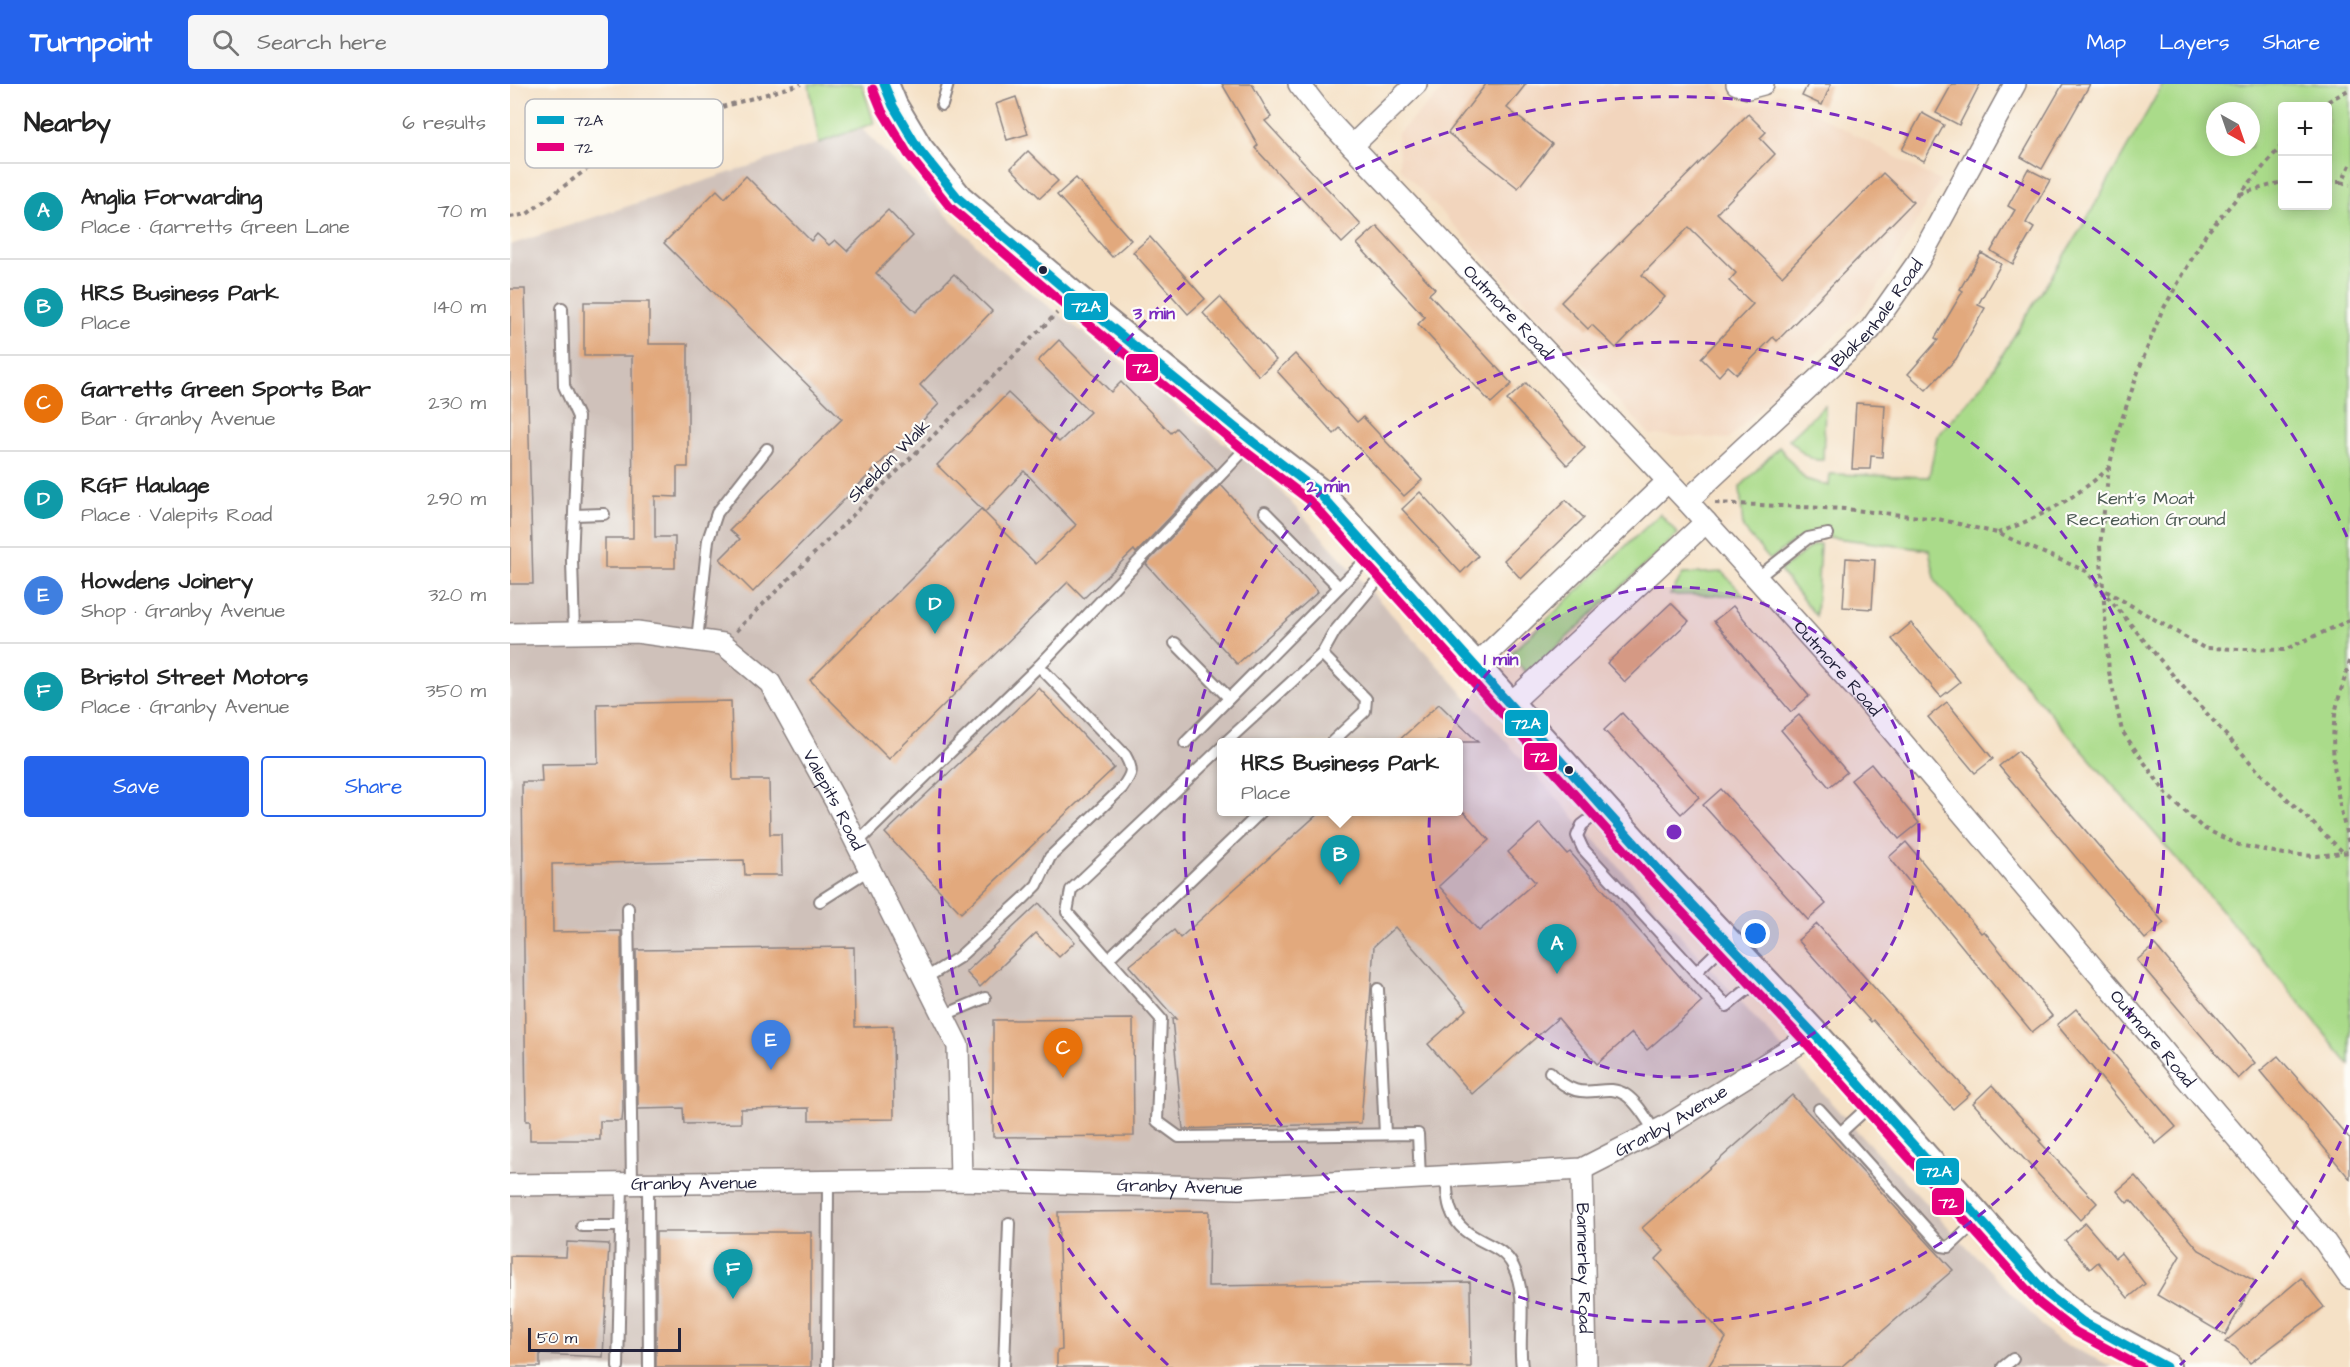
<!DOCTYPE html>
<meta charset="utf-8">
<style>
body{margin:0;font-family:"Architects Daughter",sans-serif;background:#f6f6f6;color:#222}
.controls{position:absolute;right:18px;top:18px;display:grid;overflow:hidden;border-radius:6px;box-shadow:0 3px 15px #0003}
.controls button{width:54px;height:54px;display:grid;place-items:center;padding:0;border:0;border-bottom:2px solid #e0e0e0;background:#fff;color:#222;font:30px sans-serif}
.compass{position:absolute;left:1696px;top:18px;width:54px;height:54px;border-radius:50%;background:#fff;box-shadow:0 3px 15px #0003;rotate:140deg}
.scale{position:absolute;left:18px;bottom:15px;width:153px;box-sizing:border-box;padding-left:6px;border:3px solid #22223b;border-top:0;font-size:16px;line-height:21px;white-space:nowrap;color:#22223b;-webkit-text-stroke:4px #fdfcf7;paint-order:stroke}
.you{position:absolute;left:1246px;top:850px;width:21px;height:21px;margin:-15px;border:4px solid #fff;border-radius:50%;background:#1a73e8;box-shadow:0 0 0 9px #1a73e833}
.badge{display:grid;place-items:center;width:39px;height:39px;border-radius:50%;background:#2563eb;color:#fff;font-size:20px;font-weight:700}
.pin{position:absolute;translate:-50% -50px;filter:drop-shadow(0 2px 3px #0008)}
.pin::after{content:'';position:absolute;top:32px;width:21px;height:18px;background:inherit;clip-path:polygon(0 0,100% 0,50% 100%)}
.popup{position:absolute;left:707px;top:654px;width:246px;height:78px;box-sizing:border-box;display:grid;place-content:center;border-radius:6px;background:#fff;filter:drop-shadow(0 2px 4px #0005);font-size:20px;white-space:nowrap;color:#767676}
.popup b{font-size:22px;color:#222}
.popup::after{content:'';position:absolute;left:50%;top:100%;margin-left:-12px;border:12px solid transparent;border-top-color:#fff}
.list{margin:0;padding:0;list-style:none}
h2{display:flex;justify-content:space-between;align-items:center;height:78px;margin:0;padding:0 24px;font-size:26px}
h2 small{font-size:20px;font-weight:400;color:#767676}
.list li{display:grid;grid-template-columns:39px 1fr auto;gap:18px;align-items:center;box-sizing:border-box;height:96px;padding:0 24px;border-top:2px solid #e0e0e0}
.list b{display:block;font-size:22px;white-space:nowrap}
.list p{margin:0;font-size:20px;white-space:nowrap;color:#767676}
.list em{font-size:20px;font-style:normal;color:#767676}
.actions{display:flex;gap:12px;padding:18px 24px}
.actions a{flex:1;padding:14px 0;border:2px solid #2563eb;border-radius:6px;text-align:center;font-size:21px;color:#2563eb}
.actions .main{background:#2563eb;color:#fff}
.icon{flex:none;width:33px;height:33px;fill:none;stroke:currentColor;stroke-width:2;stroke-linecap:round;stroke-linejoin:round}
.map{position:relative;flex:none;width:1840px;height:1283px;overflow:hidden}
header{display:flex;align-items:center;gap:36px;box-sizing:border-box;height:84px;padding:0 30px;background:#2563eb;color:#fff}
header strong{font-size:28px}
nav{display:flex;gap:33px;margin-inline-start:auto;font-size:21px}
.search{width:420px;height:54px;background:#f6f6f6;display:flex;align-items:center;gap:15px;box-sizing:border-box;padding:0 21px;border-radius:6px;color:#767676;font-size:22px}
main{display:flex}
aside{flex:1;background:#fff}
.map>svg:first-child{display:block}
</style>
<header>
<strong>Turnpoint</strong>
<div class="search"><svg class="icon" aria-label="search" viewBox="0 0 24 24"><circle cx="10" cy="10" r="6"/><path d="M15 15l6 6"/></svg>Search here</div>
<nav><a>Map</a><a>Layers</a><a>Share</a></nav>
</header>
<main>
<aside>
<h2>Nearby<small>6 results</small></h2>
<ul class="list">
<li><span class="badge" style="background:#0f9aa8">A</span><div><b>Anglia Forwarding</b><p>Place · Garretts Green Lane</p></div><em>70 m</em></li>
<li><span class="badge" style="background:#0f9aa8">B</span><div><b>HRS Business Park</b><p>Place</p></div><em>140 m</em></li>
<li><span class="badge" style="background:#e8710a">C</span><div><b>Garretts Green Sports Bar</b><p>Bar · Granby Avenue</p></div><em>230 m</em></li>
<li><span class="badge" style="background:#0f9aa8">D</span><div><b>RGF Haulage</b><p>Place · Valepits Road</p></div><em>290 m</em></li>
<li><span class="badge" style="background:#3f7fe0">E</span><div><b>Howdens Joinery</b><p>Shop · Granby Avenue</p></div><em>320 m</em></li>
<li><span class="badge" style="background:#0f9aa8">F</span><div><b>Bristol Street Motors</b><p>Place · Granby Avenue</p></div><em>350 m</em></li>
</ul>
<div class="actions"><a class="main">Save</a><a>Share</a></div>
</aside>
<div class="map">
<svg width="1840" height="1283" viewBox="0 0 1840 1283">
<rect width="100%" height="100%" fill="#fdfcf7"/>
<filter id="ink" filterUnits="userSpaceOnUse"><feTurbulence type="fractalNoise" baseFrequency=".0167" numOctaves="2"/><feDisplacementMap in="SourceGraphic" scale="12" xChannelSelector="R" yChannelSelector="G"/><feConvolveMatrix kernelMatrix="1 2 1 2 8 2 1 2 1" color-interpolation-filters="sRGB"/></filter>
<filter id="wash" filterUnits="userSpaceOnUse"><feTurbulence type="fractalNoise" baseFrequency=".008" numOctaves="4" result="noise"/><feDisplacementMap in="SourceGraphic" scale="24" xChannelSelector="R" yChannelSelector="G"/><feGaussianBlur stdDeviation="1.35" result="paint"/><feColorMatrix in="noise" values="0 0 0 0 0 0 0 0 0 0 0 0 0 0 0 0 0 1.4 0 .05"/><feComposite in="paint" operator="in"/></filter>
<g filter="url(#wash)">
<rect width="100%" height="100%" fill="#f5e1c6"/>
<polygon fill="#f2d5bd" points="939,0 1204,0 1220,17 1233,22 1252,19 1268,9 1430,97 1374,194 1350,227 1219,355 1140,351 890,84 887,50"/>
<path fill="#cfc1ba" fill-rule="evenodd" d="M352,45L486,181L758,393L1343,1043L1546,1256L1603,1283H0V161ZM712,658H948V728H712Z"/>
<g fill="#aadb8a" stroke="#667e62" stroke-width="1.5" fill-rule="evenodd">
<polygon points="299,0 352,0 364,39 309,59"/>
<path d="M1653,0H1840V981L1752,873L1426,498L1419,466L1318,453V446C1293,447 1278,462 1260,476L1233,444L1230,403L1269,363L1295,395L1319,402L1320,390L1419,393L1427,352L1477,295L1575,138ZM1772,22H1818V122H1772ZM1705,27H1741V63H1705Z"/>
<path d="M1315,321L1313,376C1297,377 1289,365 1279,355Z"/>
<polygon points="1150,430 1168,450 1018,590 999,571"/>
<polygon points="1310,460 1306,532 1270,487 1303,461"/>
<polygon points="1212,488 1234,511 1160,511 1173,490"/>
</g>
<g id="blocks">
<g fill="#e2a97d">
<polygon points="712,0 742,0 761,33 755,37 851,141 832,159 745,64 748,61"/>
<polygon points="976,0 1016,0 997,24 1042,60 1008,104 938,49"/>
<polygon points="1298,0 1321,0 1312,21 1292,12"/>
<polygon points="1442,0 1470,0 1449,41 1426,29"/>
<polygon points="1553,0 1580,0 1532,85 1511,73"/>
<polygon points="506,13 518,50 497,56 486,20"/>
<polygon points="1412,29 1434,41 1414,77 1392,66"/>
<polygon points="1238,30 1256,48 1250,54 1265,70 1207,129 1272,192 1373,89 1403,118 1267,257 1263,253 1227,290 1218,282 1209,292 1191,274 1243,220 1219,197 1226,189 1179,143 1132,191 1155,213 1106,264 1082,241 1078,245 1051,218"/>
<polygon points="518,67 548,97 530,114 501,84"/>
<polygon points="1518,85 1540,96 1516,139 1524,144 1503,180 1481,167 1505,126 1498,122"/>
<polygon points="236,92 301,157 307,150 319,161 325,156 337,167 378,126 403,152 366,189 406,228 444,190 482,227 410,301 429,320 243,508 210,475 230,455 220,446 332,335 154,159 207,106 215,114"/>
<polygon points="566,94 621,156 602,173 547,111"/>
<polygon points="867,142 925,205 919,210 1002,300 981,319 908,240 915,233 847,160"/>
<polygon points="640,153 695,215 678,230 623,168"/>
<polygon points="1471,169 1491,180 1468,221 1475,224 1446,275 1416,306 1398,290 1428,256 1425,254 1453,207 1450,205"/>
<polygon points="0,205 15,205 23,500 0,500"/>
<polygon points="710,213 766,276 749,292 693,229"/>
<polygon points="74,218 139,218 139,260 178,260 178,383 167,383 167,413 145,412 145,453 165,453 165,484 95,484 95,454 123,454 122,272 74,272"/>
<polygon points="549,256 601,308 611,298 661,349 666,344 706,385 626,469 624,466 574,514 558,498 379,675 300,596 471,425 526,480 566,441 514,387 475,428 427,381 498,309 549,358 580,328 528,277"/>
<polygon points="785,270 847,338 853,333 912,396 894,412 830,344 824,350 767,287"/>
<polygon points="1016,299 1075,364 1057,381 997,316"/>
<polygon points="1346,319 1375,321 1372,373 1361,372 1360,385 1342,385"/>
<polygon points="711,401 808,508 727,580 636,480"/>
<polygon points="910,408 968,472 951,489 892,425"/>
<polygon points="1056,416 1074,434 1011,495 994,476"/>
<polygon points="1336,474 1365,476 1362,525 1333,523"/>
<polygon points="1161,519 1179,537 1115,598 1097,579"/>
<polygon points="1223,522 1299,612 1281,628 1204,537"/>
<polygon points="1401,539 1450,598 1431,613 1382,555"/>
<polygon points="529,604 604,684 451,829 375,749"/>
<polygon points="221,617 223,696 259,696 260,750 271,750 272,791 235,791 234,776 42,780 43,848 111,847 113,1025 112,1037 90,1037 90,1056 20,1056 20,1037 16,1037 12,698 32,698 31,680 88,679 87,620"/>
<polygon points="1437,618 1483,675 1465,689 1418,633"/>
<polygon points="929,620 968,658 887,658"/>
<polygon points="1112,629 1189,713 1171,730 1094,646"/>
<polygon points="1289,631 1337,688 1319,703 1271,646"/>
<polygon points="1508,667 1654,839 1635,855 1489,682"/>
<polygon points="1361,680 1409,739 1389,755 1341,696"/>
<polygon points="1211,705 1316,820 1298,836 1193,721"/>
<polygon points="810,728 954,728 979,756 929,802 969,847 1025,798 998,768 1030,739 1057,770 1060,768 1192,918 1137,966 1122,949 1087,980 1048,934 962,1010 918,960 957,925 885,843 864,862 851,1039 673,1045 662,935 666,935 619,882 664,846 670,854"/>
<polygon points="1396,758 1471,849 1474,847 1542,932 1522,948 1379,773"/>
<polygon points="529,819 565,858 549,873 526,849 470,903 456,888"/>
<polygon points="1307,840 1460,1010 1443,1025 1363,936 1361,938 1288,856"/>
<polygon points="1645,861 1745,979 1728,995 1627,876"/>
<polygon points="344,863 345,943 383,942 384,1035 299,1036 299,1024 231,1025 231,1039 174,1040 173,1024 128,1025 126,866"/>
<polygon points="1566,925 1666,1043 1646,1060 1547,941"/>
<polygon points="623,935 624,1052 483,1053 483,936"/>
<polygon points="1768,972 1840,1055 1840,1095 1750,987"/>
<polygon points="1482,1001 1531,1056 1529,1057 1587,1119 1570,1136 1463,1019"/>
<polygon points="1282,1011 1443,1186 1331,1283 1198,1283 1216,1254 1146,1175 1154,1167 1132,1144"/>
<polygon points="1625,1092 1689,1166 1745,1197 1715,1251 1647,1211 1670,1172 1621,1116 1617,1119 1607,1107"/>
<polygon points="699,1127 698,1202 960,1198 961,1283 547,1283 547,1267 552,1266 548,1128"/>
<polygon points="1575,1139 1605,1174 1611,1169 1635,1200 1618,1214 1588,1178 1580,1185 1555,1156"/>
<rect x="146" y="1148" width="155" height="135"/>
<polygon points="57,1158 99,1160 93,1273 30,1270 30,1283 0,1283 0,1172 56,1173"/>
<polygon points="1791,1194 1814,1223 1740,1279 1725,1263 1715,1258"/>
</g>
</g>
</g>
<g filter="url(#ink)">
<use href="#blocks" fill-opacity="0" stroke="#8c8280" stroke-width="1.5"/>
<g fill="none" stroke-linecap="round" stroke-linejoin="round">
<defs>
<g id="lane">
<polyline points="432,21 438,0"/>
<polyline points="52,224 54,302 68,333 62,476 64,549"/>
<polyline points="755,428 829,503"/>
<polyline points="64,431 94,430"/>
<polyline points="1247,494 1298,454 1318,450"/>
<polyline points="187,556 198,456 207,429 257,365"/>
<polyline points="665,559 719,614"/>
<polyline points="812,570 856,615 855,627 822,658"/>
<polyline points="716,658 812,570 825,547 876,486"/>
<polyline points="675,659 862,470"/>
<polyline points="712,663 561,806 557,828 651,935 647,1037 669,1053 908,1050 910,1094"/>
<polyline points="1093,725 1072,741 1067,752 1073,765 1217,922 1250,895"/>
<polyline points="347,759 529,582 742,358"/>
<polyline points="310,817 360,785"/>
<polyline points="118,824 122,1099"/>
<polyline points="598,875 751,728"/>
<polyline points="1186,888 1216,859"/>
<path d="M414,895L448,874L514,814L527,801L540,773L612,704C622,689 624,687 615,671L529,582"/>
<polyline points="868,905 875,1050"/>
<polyline points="432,932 475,914"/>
<path d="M1040,988C1072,1025 1092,995 1116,1011C1128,1019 1137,1036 1145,1048"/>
<polyline points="1309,1025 1432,1162 1439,1163 1468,1136"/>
<polyline points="1330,1049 1364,1018"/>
<path d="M936,1092C937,1102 937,1115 940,1124C952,1161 989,1154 1003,1182C1019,1213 1007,1250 1012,1283"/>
<polyline points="138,1099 139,1283"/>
<polyline points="72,1142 111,1142"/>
<polyline points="108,1283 112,1100"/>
<polyline points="317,1283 318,1097"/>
<polyline points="494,1283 499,1139"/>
<polyline points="1493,1283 1503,1275"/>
</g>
<g id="street">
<path id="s1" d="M789,0L813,31L1177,417L1354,613L1815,1158L1840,1194"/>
<polyline points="1227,0 1238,4 1253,0"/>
<polyline points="842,62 906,0"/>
<path id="s2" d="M1177,417L1360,246L1408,178L1505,0"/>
<path id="s3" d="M0,550L127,548L213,560L260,599L326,718L448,962L451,1096"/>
<polyline points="964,583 1158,397"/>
<polyline points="999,621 1196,438"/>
<path id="s4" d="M1072,1085L1076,1283"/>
<path id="s5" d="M0,1101L451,1096L729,1104L1072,1085L1158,1041L1304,950"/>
</g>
<polyline id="secondary" points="374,0 383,22 408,64 449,115 563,212 743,358 807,407 1150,787 1304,950 1537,1210 1573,1238 1656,1283"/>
</defs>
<use href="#lane" stroke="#8c8280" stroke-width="14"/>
<use href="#street" stroke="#8c8280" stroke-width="24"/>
<use href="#secondary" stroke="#8c8280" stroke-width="32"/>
<g stroke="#8c8280" stroke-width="4" stroke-dasharray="4.5 4.5" stroke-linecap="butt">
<polyline points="1810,22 1840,5"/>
<polyline points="1772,61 1696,150 1651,229 1629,285 1608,347 1599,384 1590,462 1599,588 1612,647 1658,712 1693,744 1729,761 1774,770 1807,772 1840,768"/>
<polyline points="1840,81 1832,98 1840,101"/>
<polyline points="1818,98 1832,98"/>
<polyline points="1730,110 1772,98"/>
<polyline points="0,133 17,130 126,48 291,0"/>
<polyline points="1205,419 1335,425 1428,435 1487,449 1576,487 1667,596 1748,687 1833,768"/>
<path d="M1488,449C1532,432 1563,416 1599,384"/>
<polyline points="1596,507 1694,564 1774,566 1840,536"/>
<polyline points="226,547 547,229"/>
<path d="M1840,577C1835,594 1828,613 1825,631C1819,676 1829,721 1840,764"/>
</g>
<use href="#lane" stroke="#fff" stroke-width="10"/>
<use href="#street" stroke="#fff" stroke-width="21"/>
<use href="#secondary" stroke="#fff" stroke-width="28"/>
<defs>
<polyline id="bus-1" points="374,0 383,22 408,64 449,115 563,212 743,358 807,407 1150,787 1304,950 1537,1210 1573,1238 1656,1283"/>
<polyline id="bus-2" points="363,5 372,27 398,70 440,123 555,221 735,367 799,416 1141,795 1295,958 1528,1218 1566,1248 1631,1283"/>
</defs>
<use href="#bus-1" stroke="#fdfcf7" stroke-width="14"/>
<use href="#bus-2" stroke="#fdfcf7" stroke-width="14"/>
<use href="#bus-1" stroke="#02a2c7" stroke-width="9"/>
<use href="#bus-2" stroke="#e5007d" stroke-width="9"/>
</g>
</g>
<circle cx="1164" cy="748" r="245" fill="#7b2cbf" fill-opacity=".12"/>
<g fill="none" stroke="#7b2cbf" stroke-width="3" stroke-dasharray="10 8">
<circle cx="1164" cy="748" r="245"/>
<circle cx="1164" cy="748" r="490"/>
<path d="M1838 1041A735 735 0 0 1 1670 1281M658 1281A735 735 0 1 1 1838 455"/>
</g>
<g fill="#22223b" stroke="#fdfcf7" stroke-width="2">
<circle cx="533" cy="186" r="5"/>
<circle cx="1059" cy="686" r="5"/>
</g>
<g text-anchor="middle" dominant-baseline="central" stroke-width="4.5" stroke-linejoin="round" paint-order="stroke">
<g font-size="18" fill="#22223b" stroke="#fdfcf7">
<text stroke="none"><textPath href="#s2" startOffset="268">Blakenhale Road</textPath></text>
<text stroke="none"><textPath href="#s1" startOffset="309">Outmore Road</textPath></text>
<text transform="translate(379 377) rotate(-45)">Sheldon Walk</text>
<text stroke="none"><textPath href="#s1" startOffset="795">Outmore Road</textPath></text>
<text stroke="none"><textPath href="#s3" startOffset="408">Valepits Road</textPath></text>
<text stroke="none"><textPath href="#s1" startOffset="1281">Outmore Road</textPath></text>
<text stroke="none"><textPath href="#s5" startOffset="1174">Granby Avenue</textPath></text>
<text stroke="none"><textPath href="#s5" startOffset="184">Granby Avenue</textPath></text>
<text stroke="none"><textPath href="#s5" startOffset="670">Granby Avenue</textPath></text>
<text stroke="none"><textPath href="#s4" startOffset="99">Bannerley Road</textPath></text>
</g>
<g font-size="18" fill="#4b5a53" stroke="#fdfcf7">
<text x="1636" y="414">Kent's Moat<tspan x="1636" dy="21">Recreation Ground</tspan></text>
</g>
</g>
<rect x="15" y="15" width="198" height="69" rx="9" fill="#fdfcf7" stroke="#bbbbbf" stroke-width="1.5"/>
<rect x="27" y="32" width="27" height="8" fill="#02a2c7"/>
<rect x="27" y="59" width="27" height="8" fill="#e5007d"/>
<g font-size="16" fill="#22223b">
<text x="64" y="42">72A</text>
<text x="64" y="69">72</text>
</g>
<circle cx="1164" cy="748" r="9" fill="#7b2cbf" stroke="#fdfcf7" stroke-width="3"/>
<g font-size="18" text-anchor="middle" font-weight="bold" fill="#7b2cbf" stroke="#fdfcf7" stroke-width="4.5" stroke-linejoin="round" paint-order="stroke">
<text x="644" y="235">3 min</text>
<text x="818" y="408">2 min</text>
<text x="991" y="581">1 min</text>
</g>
<g stroke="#fdfcf7" stroke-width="2">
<rect x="553" y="208" width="46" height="29" rx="6" fill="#02a2c7"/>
<rect x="615" y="269" width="34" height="29" rx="6" fill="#e5007d"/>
<rect x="994" y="625" width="45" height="28" rx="6" fill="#02a2c7"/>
<rect x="1013" y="658" width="35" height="29" rx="6" fill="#e5007d"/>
<rect x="1405" y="1073" width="45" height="29" rx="6" fill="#02a2c7"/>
<rect x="1421" y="1103" width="34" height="29" rx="6" fill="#e5007d"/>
</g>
<g font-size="16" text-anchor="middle" font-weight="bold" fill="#fff">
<text x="576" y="228">72A</text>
<text x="632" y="289">72</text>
<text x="1016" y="645">72A</text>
<text x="1030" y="678">72</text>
<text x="1427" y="1093">72A</text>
<text x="1438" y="1124">72</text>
</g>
</svg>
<div class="controls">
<button>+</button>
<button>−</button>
</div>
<svg class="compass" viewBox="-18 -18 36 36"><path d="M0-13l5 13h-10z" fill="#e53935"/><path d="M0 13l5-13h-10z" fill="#767676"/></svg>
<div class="scale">50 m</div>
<div class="you"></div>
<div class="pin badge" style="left:1047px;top:890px;background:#0f9aa8">A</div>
<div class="pin badge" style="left:830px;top:801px;background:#0f9aa8">B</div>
<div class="popup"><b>HRS Business Park</b>Place</div>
<div class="pin badge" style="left:553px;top:994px;background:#e8710a">C</div>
<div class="pin badge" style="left:425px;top:550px;background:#0f9aa8">D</div>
<div class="pin badge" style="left:261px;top:986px;background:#3f7fe0">E</div>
<div class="pin badge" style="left:223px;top:1215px;background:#0f9aa8">F</div>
</div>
</main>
